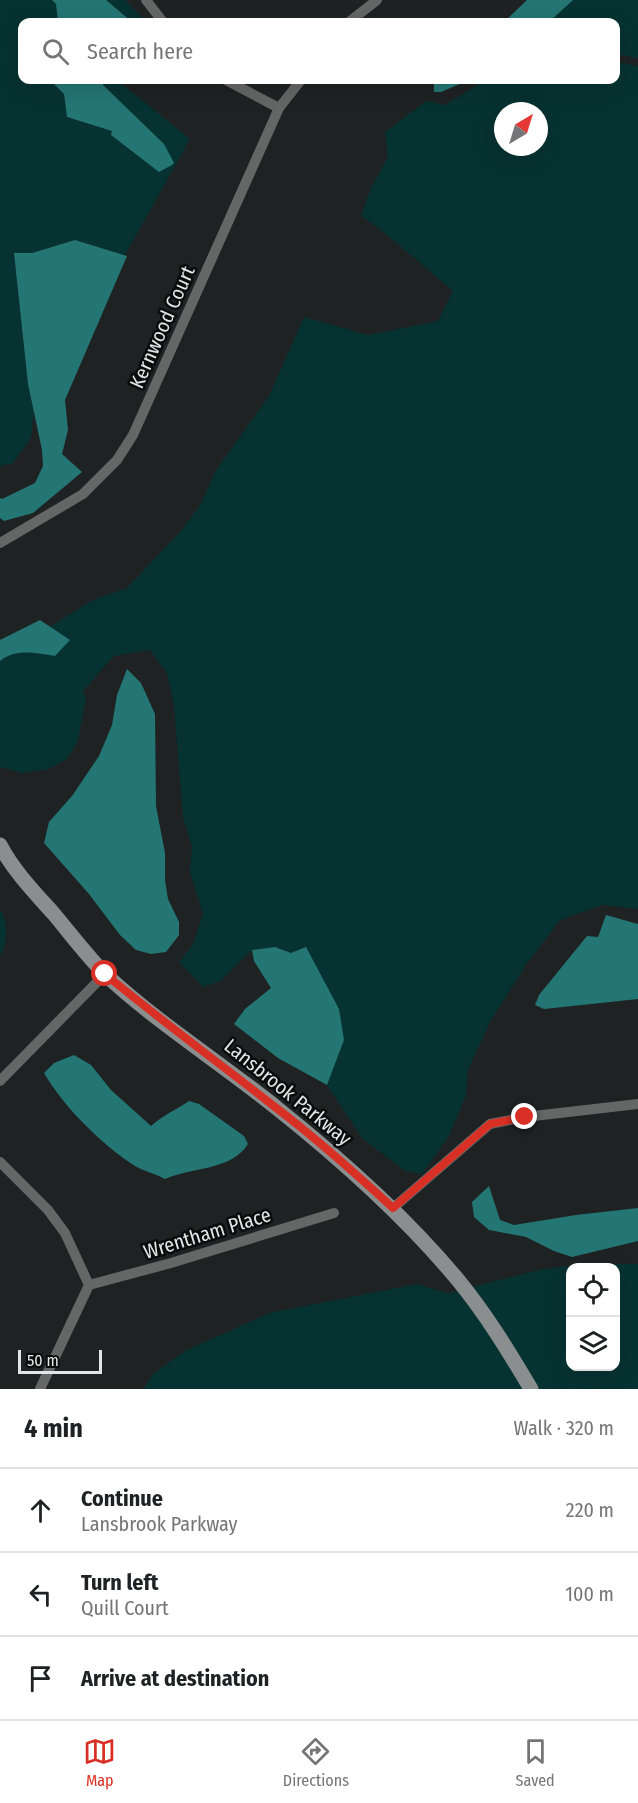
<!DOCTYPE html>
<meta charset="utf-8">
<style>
body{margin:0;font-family:"Fira Sans Condensed",sans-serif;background:#f6f6f6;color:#202124}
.controls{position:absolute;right:18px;bottom:18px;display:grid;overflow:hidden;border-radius:12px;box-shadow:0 6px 24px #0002}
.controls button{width:54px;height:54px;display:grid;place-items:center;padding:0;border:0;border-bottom:2px solid #e0e0e0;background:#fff;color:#202124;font:30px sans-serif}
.compass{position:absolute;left:494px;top:102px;width:54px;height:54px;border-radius:50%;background:#fff;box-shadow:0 6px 24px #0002;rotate:38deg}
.scale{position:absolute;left:18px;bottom:15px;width:84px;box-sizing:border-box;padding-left:6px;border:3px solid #e3e6e6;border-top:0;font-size:16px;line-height:21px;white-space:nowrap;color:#e3e6e6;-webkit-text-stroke:4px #0a0b0b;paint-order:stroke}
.stop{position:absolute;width:18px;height:18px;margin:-14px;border:4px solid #d93025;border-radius:50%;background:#fff}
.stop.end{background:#d93025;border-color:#fff;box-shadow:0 2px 6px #0008}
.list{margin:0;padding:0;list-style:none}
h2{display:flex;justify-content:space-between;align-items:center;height:78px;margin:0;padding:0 24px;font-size:26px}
h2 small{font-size:20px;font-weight:400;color:#757577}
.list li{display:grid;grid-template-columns:39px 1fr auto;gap:18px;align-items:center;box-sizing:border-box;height:84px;padding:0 24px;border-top:2px solid #e0e0e0}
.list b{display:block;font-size:22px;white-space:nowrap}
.list p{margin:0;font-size:20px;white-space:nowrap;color:#757577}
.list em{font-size:20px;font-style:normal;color:#757577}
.icon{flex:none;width:33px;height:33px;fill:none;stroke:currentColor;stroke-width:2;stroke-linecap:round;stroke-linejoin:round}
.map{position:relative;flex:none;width:638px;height:1389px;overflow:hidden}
.search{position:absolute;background:#fff;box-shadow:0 6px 24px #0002;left:18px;right:18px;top:18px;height:66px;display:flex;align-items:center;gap:15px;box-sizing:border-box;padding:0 21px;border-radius:12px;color:#757577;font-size:22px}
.sheet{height:330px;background:#fff}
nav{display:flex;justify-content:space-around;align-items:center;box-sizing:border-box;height:84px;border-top:2px solid #e0e0e0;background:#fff;font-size:16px;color:#757577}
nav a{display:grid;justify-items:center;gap:3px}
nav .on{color:#d93025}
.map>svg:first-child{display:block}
</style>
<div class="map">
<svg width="638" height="1389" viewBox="0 0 638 1389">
<rect width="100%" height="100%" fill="#1e2222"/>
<g fill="#073232" fill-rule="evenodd">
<polygon points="0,0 52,0 56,3 58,22 22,22 22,80 50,80 64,94 67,117 113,131 111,135 159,172 102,85 102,80 117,80 190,139 125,255 75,240 31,253 14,253 28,384 34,411 31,438 12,464 0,466"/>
<polygon points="106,0 125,0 147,22 132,22"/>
<polygon points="573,0 638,0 638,58 616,54 616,22 549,22"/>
<path d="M616,62L638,66V909L603,905L560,920L526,965L491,1020L468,1070L466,1095L449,1136L422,1174L405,1171L363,1139L327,1085L344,1040L292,953L275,947L252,950L221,981L203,987L179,962L193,945L203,913L190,873L192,847L183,817L174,705L167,673L150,650L114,656L83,691L86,697L78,741L67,759L49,769L22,773L0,767V661C15,648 36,653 55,656L70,640L49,627L93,600L127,588L181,531L200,505L216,470L269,396L304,317L368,335L438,321L453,291L392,239L361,215L371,188L388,157L385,132L426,101L445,105L485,80H616ZM503,111H539V147H503Z"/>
<path d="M0,910C8,920 8,945 0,955Z"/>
<path d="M585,1264H638V1389H539L505,1333L472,1287L543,1269ZM570,1268H616V1366H570Z"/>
<polygon points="417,1284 448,1293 458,1291 494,1340 524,1389 143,1389 153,1374 185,1351 269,1313"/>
</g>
<g fill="#247675">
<polygon points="52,0 106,0 132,22 58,22 56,4"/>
<polygon points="527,0 573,0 549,22 504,22"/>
<polygon points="50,80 102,80 103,85 164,144 174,163 172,165 159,172 111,135 112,131 67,117 64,94"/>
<polygon points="434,80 469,80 441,92 434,92"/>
<polygon points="75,240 127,256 65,400 68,430 62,454 82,472 33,513 4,521 0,518 0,498 2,499 35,483 43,466 42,450 28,384 14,253 32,253"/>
<path d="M40,620L70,640L55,656C36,653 16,648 0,661V640Z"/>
<polygon points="127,669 141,683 155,714 156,806 165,853 165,880 168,899 179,922 179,935 166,952 151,954 136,950 120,935 89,894 44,843 49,822 72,796 99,756 112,725 117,695"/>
<polygon points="606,915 638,924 638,999 544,1009 535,1005 539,995 587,936 598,937"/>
<polygon points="275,947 291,953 306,947 339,1009 344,1040 327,1085 278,1058 234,1024 245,1009 271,988 254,961 252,950"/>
<path d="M74,1055L91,1065L111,1090L151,1126C163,1115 176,1110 189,1101L199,1104L244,1136L248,1144C231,1171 191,1167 165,1179C156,1174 144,1171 135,1166C102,1145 63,1106 44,1073L54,1063Z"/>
<polygon points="489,1186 500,1220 514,1225 576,1215 638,1208 638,1241 572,1257 554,1251 526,1237 489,1230 474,1217 472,1202"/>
</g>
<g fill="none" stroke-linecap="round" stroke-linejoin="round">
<g stroke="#656767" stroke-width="10">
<polyline points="146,0 163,22"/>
<polyline points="349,22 377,0"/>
<polyline points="226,80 279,108"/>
<polyline points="0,543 83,494 117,460 133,435 279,108 301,80"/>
<polyline points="0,1081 105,974"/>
<polyline points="0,1162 48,1210 65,1233 89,1285 40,1389"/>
<polyline points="393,1208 490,1124 525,1117 638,1104"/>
<polyline points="89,1285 171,1263 334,1213"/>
</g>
<path stroke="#8b8e8e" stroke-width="15" d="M0,845C13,870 34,892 53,913C70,933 87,956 106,975C159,1024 221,1063 278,1109C343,1161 405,1216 458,1280C486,1314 509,1352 531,1389"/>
</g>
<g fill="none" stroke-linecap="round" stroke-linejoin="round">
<path stroke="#d93025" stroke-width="8" d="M105,974C160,1020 218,1062 275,1107C316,1138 355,1173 393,1208L490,1124L525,1117"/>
</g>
<g text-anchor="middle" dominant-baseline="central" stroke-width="5" stroke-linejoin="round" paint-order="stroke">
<g font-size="20" fill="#e3e6e6" stroke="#0a0b0b">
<text transform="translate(162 327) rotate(-66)">Kernwood Court</text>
<text transform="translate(288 1092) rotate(39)">Lansbrook Parkway</text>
<text transform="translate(207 1233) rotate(-17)">Wrentham Place</text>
</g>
</g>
</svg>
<div class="controls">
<button><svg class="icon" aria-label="locate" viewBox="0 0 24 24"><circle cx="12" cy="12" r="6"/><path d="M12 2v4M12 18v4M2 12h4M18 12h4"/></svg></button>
<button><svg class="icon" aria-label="layers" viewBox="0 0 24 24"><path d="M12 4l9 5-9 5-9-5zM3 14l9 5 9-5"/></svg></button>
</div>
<svg class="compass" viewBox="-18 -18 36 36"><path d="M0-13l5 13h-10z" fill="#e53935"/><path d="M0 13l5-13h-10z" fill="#757577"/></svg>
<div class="scale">50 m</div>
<div class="stop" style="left:105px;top:974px"></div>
<div class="stop end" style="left:525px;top:1117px"></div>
<div class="search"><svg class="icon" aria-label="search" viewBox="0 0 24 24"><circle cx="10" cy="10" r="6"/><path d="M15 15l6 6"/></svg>Search here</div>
</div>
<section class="sheet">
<h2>4 min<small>Walk · 320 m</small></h2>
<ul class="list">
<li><svg class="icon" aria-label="ahead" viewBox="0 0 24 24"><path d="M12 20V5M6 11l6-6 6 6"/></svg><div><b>Continue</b><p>Lansbrook Parkway</p></div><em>220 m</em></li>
<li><svg class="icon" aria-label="left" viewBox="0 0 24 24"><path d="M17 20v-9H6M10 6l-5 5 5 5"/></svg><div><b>Turn left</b><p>Quill Court</p></div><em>100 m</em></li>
<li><svg class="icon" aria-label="arrive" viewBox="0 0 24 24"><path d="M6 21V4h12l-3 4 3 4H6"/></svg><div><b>Arrive at destination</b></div></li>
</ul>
</section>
<nav>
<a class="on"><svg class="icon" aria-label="map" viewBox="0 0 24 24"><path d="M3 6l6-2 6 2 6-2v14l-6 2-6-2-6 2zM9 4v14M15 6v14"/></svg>Map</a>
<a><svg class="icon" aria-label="directions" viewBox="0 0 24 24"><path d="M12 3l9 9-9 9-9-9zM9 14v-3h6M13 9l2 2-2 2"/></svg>Directions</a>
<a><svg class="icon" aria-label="saved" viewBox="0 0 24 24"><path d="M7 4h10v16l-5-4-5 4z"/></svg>Saved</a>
</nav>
